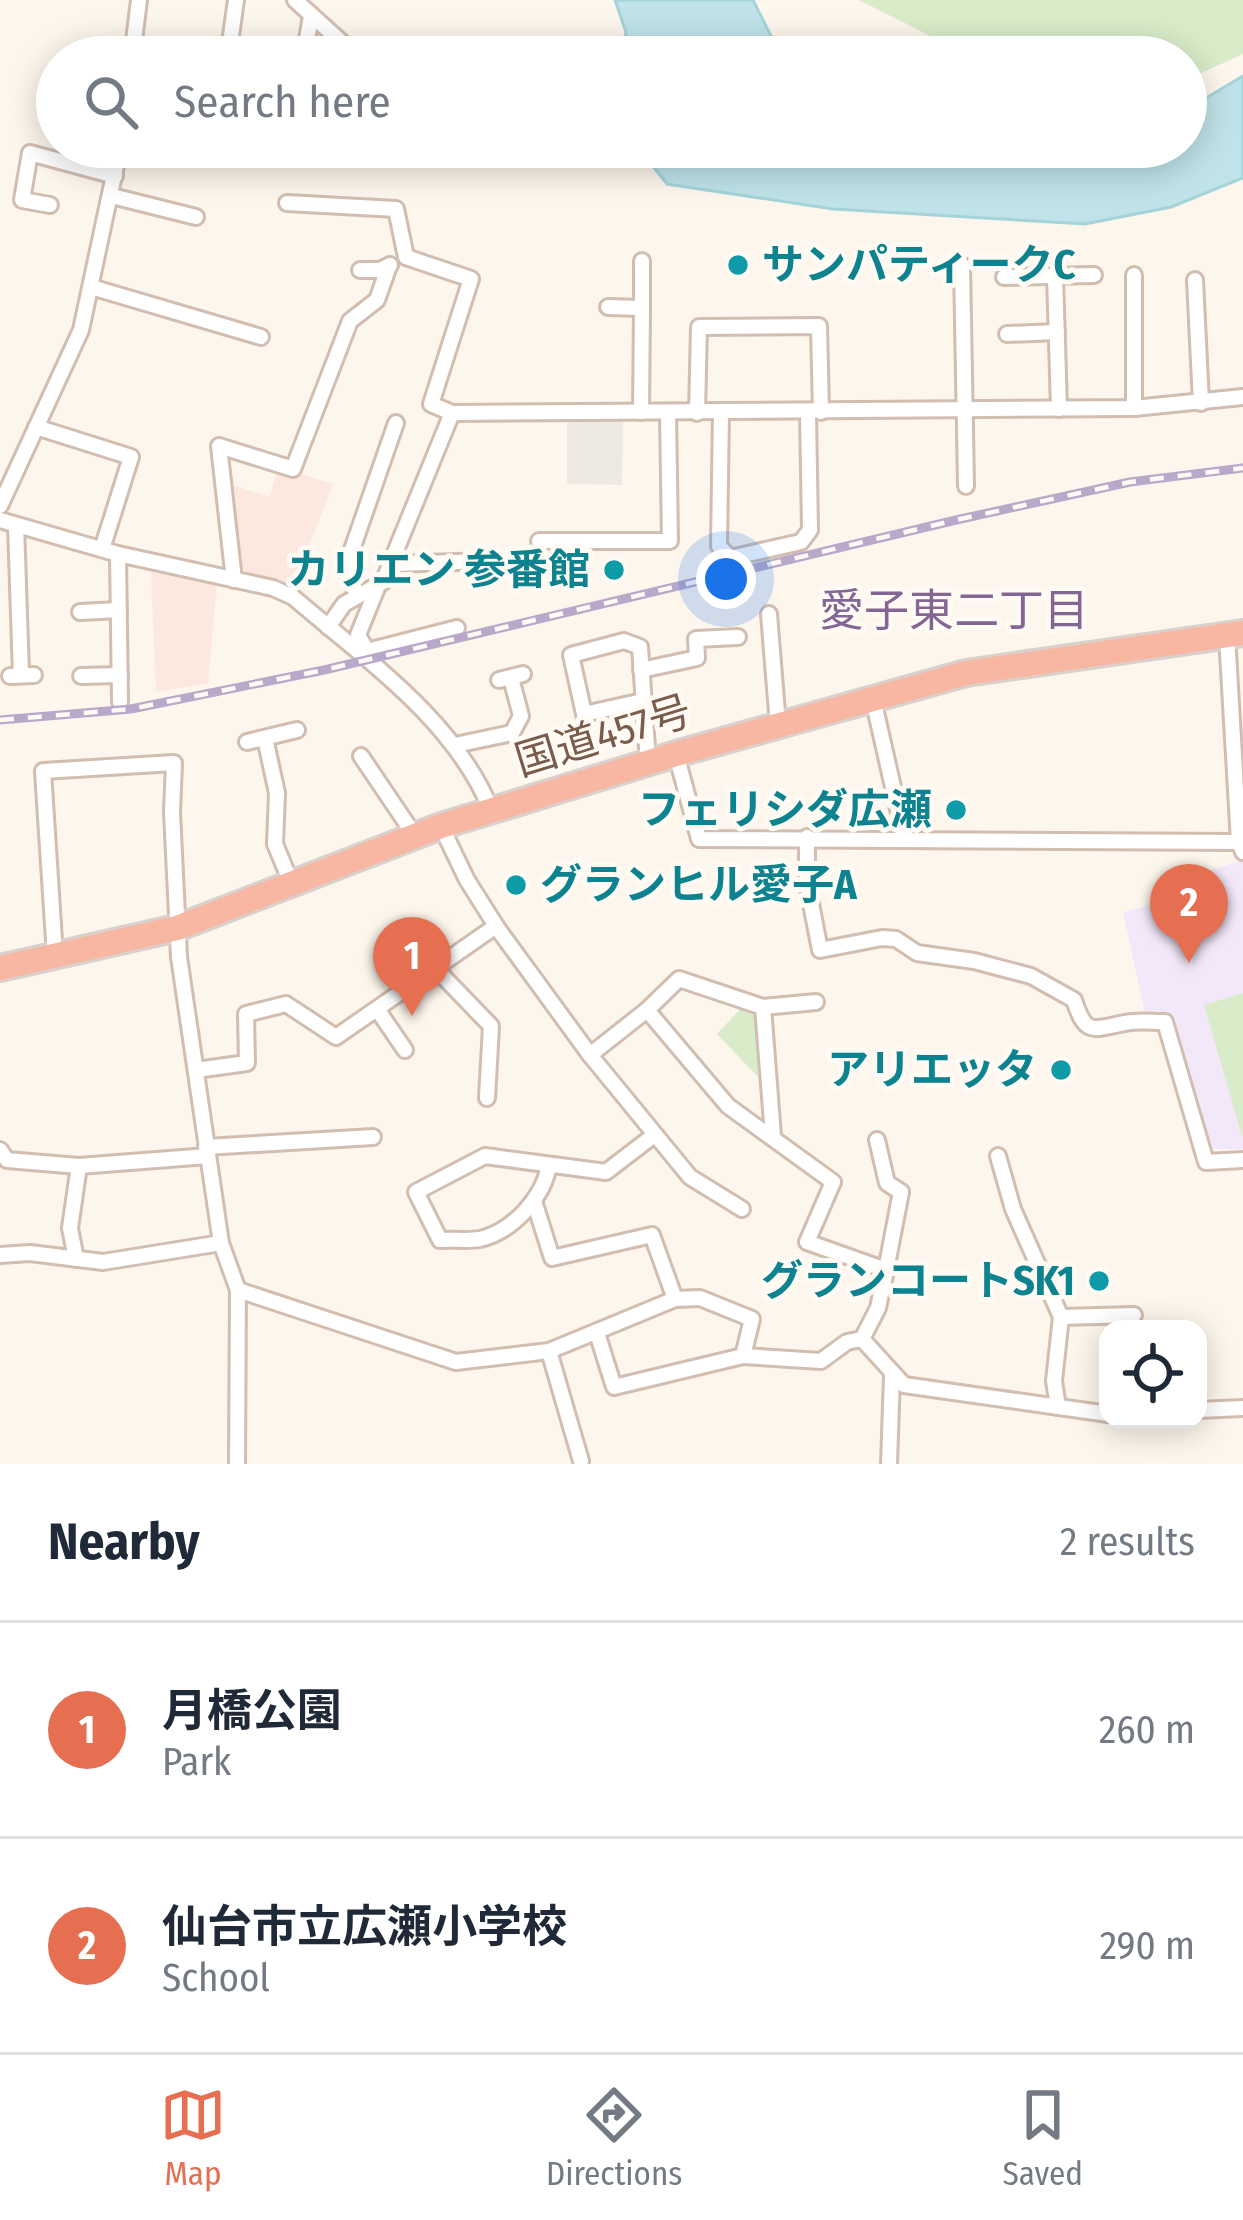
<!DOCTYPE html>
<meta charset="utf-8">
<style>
body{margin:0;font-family:"Fira Sans Condensed","Noto Sans JP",sans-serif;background:#f2f2f3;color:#1f2937}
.controls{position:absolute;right:36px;bottom:36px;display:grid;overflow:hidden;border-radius:24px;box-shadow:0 6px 30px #0003}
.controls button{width:108px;height:108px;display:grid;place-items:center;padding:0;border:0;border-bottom:3px solid #e0e1e3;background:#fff;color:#1f2937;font:60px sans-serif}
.you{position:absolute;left:726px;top:579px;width:42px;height:42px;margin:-30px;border:9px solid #fff;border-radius:50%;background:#1a73e8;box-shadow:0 0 0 18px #1a73e833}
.badge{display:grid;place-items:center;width:78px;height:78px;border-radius:50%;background:#e76f51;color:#fff;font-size:39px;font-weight:700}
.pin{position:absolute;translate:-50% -99px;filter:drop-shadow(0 3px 6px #0008)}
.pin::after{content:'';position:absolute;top:63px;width:42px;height:36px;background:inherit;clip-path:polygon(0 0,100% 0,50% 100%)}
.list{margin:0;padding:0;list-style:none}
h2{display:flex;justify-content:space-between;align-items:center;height:156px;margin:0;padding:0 48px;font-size:51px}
h2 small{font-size:39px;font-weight:400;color:#747a83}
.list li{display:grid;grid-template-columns:78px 1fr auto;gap:36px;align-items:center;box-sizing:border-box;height:216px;padding:0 48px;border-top:3px solid #e0e1e3}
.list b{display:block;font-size:45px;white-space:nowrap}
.list p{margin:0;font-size:39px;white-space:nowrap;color:#747a83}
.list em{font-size:39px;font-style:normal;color:#747a83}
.icon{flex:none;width:66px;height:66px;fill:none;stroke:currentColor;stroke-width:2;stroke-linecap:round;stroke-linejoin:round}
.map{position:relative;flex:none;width:1243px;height:1464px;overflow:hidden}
.search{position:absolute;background:#fff;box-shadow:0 6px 30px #0003;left:36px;right:36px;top:36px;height:132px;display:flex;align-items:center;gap:30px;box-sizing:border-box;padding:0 42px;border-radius:66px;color:#747a83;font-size:45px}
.sheet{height:588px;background:#fff}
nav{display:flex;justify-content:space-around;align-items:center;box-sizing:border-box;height:168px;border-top:3px solid #e0e1e3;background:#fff;font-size:33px;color:#747a83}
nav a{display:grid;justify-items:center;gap:6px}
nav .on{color:#e76f51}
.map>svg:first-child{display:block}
</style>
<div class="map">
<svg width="1243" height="1464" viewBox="0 0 1243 1464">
<rect width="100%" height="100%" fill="#fdf6ec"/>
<g fill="#fde8e0">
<polygon points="278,467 333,484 292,591 242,570 232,485 270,497"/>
<polygon points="151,572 217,583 208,683 156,692"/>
</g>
<polygon fill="#efe9e4" points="567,417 623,417 622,485 567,484"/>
<polygon fill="#f3e8fa" points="1243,860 1243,1149 1213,1149 1188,1081 1174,1020 1145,1014 1123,912 1162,902 1181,890 1178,880"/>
<g fill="#d8ecc9">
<polygon points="859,0 1243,0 1243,54 1186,80 1186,57 972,57"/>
<polygon points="1243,993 1243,1135 1242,1136 1204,1005"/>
<polygon points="744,1005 758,1009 766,1078 761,1080 717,1034"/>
</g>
<g fill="#bfe3e8" stroke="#a5d3da" stroke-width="3">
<polygon points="615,0 753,0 775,44 801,57 621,57 626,32"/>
<polygon points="1243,76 1243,178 1171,207 1085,224 833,209 667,184 638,147 1186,147 1186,110"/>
</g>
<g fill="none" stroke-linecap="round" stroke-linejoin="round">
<defs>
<g id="street">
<polyline points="295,0 358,57"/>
<polyline points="132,57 139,0"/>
<polyline points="228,57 236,0"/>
<polyline points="304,57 311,16"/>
<polyline points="112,196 196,217"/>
<polyline points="287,203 396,209 406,257 471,279 431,404 452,413"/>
<polyline points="50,205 22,200 30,153 115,176"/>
<polyline points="962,265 966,486"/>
<polyline points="360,270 380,270 390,265"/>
<polyline points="1134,275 1134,408"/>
<polyline points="1055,276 1059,409"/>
<polyline points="1004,277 1094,275"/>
<polyline points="1195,280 1201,403"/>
<polyline points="91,287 261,337"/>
<polyline points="608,307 642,308 641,412"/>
<polyline points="642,308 642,261"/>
<polyline points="1007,334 1057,332"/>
<polyline points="721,412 719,546 730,558 801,542 810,530 808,413"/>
<polyline points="697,413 699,327 819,326 821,412"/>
<polyline points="36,427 131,457 102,549"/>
<polyline points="0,506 81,330 120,147"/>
<path d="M0,520L118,554L273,588L293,597C366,660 454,719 491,810"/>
<polyline points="16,525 21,675"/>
<polyline points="539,541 670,541 668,413"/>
<polyline points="118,554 120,702"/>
<polyline points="393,564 489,561"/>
<polyline points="234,580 219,446 293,469 350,321 377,300 389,266"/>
<polyline points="377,588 358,635 367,651 457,628"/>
<polyline points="357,594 347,572 348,561 396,423"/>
<polyline points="80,612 119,610"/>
<polyline points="769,614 778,725"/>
<polyline points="328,627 344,604 383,582 452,413 1134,408 1243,397"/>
<polyline points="1227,635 1239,842 1243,852"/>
<polyline points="641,670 697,658 696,639 738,637"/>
<polyline points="10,676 34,675"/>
<polyline points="81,676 120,675"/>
<polyline points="499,680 523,674"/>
<polyline points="873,699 905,840"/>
<polyline points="643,701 584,714 571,655 624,641 640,647 648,762"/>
<polyline points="265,738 277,793 275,844 292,885"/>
<polyline points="247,742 297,730"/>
<polyline points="455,745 512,733 521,716 511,678"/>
<polyline points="676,754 699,839 1239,842"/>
<polyline points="361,756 415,836"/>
<polyline points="441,826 467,880 498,929 590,1055 647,1010 728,1106 833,1182 807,1242 886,1270 878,1308 862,1339 904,1385 1108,1414"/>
<path d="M807,837V883L820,950L882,938L896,939L917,953L974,961L1031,976L1074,1000C1086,1037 1093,1029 1125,1023C1137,1020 1152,1022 1165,1022L1206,1162L1243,1160"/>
<polyline points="55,956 43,771 174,763 172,812 179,957 221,1243 238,1290 237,1464"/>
<polyline points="435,968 491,1026 487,1098"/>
<polyline points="763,1007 816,1002"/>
<polyline points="377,1009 405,1050"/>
<polyline points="647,1010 679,979 763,1007 773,1136"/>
<polyline points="590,1055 690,1177 742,1209"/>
<polyline points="196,1070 247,1063 246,1014 286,1004 336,1037 496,926"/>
<polyline points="877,1140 887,1183 901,1192 886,1270"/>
<polyline points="206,1147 373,1137"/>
<polyline points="0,1150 7,1160 79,1166 208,1156"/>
<polyline points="998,1156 1013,1209 1061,1317"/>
<path d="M549,1165C544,1196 514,1231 480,1239C468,1241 453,1239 440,1240L416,1192L485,1156L606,1172L653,1136"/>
<polyline points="0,1255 30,1253 103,1262 221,1243"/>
<polyline points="76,1259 70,1228 79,1166"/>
<polyline points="238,1290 456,1362 549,1351 675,1299 652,1235 552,1258 534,1201"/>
<polyline points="597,1333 614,1387 743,1356 752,1319 700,1298 675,1299"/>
<polyline points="549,1351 581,1461"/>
<polyline points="743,1356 821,1361 847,1342 862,1339"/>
<polyline points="1058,1407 1054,1381 1061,1317 1134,1315"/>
<polyline points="1198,1410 1243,1408"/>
<polyline points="889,1464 892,1376"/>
</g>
<polyline id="highway" points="0,968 177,928 441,826 676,754 966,673 1243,633"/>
</defs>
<use href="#street" stroke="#d1beb0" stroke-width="20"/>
<use href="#highway" stroke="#dad1cd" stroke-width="30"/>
<use href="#street" stroke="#fff" stroke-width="14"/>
<use href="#highway" stroke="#f7b7a3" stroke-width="24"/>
<defs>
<polyline id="rail" points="0,720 131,709 324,670 956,520 1130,482 1243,468"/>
</defs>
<use href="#rail" stroke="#b9a8c9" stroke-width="9"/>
<use href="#rail" stroke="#fffaf3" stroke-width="4.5" stroke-dasharray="14" stroke-linecap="butt"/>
</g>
<g fill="#0f9aa8" stroke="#fffaf3" stroke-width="4.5">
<circle cx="738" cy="265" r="12"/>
<circle cx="614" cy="570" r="12"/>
<circle cx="956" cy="810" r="12"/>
<circle cx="516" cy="885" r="12"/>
<circle cx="1061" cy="1070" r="12"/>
<circle cx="1099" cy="1281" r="12"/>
</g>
<g text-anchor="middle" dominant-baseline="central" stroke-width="10" stroke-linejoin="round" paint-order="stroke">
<g font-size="42" font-weight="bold" fill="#0d838f" stroke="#fffaf3" text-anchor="end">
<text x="762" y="265" text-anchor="start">サンパティークC</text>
<text x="590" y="570">カリエン 参番館</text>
<text x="932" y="810">フェリシダ広瀬</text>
<text x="540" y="885" text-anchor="start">グランヒル愛子A</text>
<text x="1037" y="1070">アリエッタ</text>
<text x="1075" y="1281">グランコートSK1</text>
</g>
<g font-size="42" fill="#7a5c4d" stroke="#fffaf3">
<text transform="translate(603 736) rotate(-17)">国道457号</text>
</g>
<g font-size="45" fill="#846695" stroke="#fffaf3">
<text x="954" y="611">愛子東二丁目</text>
</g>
</g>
</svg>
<div class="controls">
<button><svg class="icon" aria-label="locate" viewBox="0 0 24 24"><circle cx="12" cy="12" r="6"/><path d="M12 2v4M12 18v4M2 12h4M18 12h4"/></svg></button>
</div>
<div class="you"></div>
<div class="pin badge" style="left:412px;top:1016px">1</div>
<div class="pin badge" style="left:1189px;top:963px">2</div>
<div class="search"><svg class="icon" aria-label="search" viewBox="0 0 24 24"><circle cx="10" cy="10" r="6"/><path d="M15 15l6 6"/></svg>Search here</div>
</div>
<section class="sheet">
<h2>Nearby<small>2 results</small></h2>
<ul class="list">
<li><span class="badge">1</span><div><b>月橋公園</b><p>Park</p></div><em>260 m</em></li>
<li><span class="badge">2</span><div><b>仙台市立広瀬小学校</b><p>School</p></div><em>290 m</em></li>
</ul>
</section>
<nav>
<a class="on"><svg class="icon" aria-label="map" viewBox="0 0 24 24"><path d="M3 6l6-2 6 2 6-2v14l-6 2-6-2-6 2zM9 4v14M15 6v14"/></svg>Map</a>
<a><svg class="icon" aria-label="directions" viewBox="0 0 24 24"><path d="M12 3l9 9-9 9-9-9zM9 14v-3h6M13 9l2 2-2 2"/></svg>Directions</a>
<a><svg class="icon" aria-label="saved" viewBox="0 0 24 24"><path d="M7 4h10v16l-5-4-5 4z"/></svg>Saved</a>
</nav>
